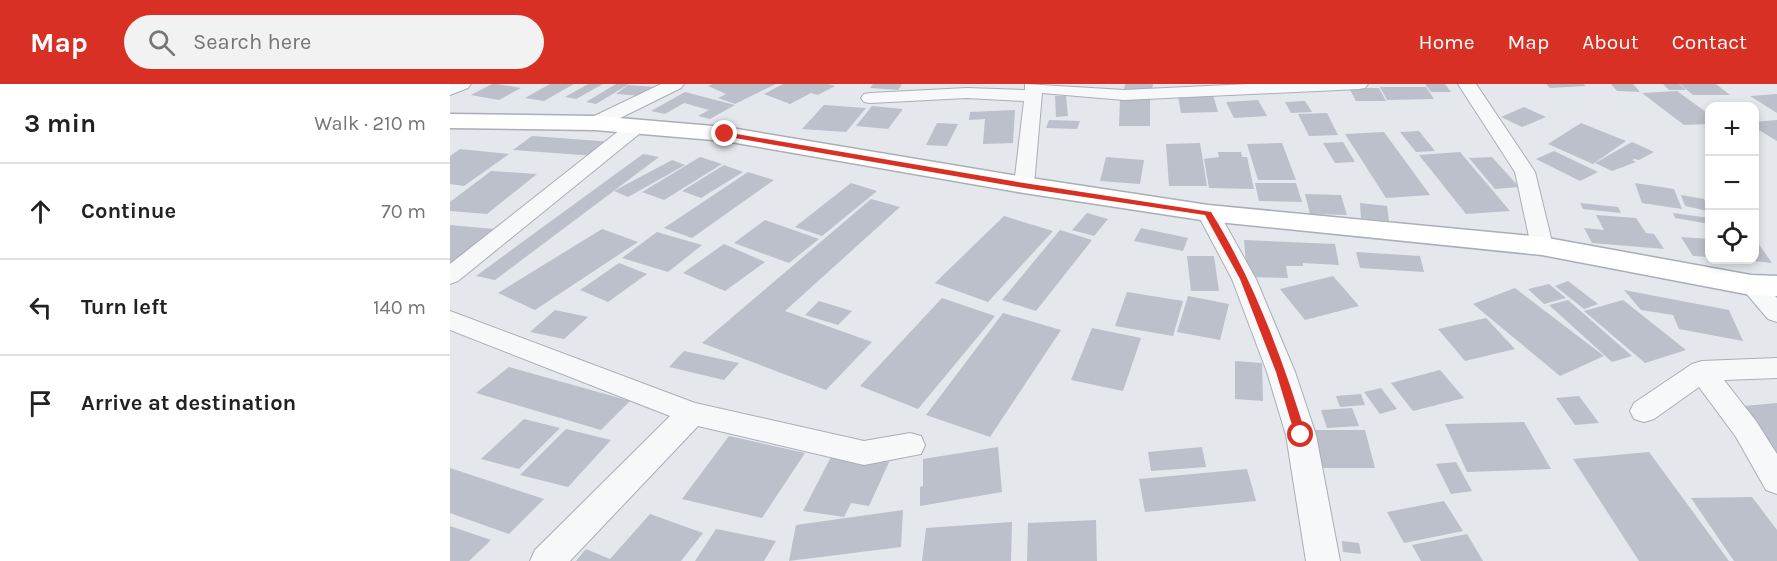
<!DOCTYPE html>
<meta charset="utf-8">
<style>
body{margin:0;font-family:Karla,sans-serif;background:#f2f2f2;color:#222}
.controls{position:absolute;right:18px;top:18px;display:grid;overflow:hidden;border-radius:12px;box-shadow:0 3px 9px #0003}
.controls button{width:54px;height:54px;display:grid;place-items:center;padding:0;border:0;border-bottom:2px solid #e0e0e0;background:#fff;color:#222;font:30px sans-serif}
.stop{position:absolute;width:18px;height:18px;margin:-14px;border:4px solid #d93025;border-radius:50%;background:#fff}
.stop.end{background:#d93025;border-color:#fff;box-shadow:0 2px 6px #0008}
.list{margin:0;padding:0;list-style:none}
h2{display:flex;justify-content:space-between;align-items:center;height:78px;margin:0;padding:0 24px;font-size:26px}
h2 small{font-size:20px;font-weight:400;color:#767676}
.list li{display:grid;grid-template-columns:39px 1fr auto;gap:18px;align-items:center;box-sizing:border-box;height:96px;padding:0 24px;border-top:2px solid #e0e0e0}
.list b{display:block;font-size:22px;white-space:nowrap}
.list em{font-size:20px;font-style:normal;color:#767676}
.icon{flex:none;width:33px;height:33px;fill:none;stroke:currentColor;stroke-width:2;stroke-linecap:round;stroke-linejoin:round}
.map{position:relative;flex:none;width:1327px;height:477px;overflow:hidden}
header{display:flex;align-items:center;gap:36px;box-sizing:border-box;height:84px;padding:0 30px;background:#d93025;color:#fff}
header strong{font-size:28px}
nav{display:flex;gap:33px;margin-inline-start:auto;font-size:21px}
.search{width:420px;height:54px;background:#f2f2f2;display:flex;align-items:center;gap:15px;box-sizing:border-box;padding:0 21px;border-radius:33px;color:#767676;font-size:22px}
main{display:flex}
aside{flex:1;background:#fff}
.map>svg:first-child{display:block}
</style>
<header>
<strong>Map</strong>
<div class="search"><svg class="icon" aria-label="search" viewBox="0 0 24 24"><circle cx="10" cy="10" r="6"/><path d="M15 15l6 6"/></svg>Search here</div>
<nav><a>Home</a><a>Map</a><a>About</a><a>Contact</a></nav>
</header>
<main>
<aside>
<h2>3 min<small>Walk · 210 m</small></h2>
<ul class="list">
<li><svg class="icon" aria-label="ahead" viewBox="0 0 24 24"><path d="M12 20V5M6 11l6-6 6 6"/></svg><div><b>Continue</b></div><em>70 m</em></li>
<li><svg class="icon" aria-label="left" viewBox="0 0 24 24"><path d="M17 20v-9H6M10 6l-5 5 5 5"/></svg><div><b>Turn left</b></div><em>140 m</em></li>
<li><svg class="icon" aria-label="arrive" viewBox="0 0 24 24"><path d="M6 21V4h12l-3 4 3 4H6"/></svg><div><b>Arrive at destination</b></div></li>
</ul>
</aside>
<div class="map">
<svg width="1327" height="477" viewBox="0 0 1327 477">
<rect width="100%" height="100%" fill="#e4e7ec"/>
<g fill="#bbc0ca">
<polygon points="42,0 47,0 71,4 49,16 21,11"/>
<polygon points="100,0 124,0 94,17 75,14"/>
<polygon points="138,0 153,0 126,15 115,13"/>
<polygon points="166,0 179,0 146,20 136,18"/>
<polygon points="263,0 326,0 285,20 268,14 276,10 258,2"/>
<polygon points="333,0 378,0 385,2 368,11 361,9 340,20 314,10"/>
<polygon points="423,0 452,0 448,6 420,4"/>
<polygon points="675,0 703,0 702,6 674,5"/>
<polygon points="975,0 995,0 1001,8 981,8"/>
<polygon points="1096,0 1133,0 1136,2 1100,4"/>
<polygon points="1161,0 1183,0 1190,8 1167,7"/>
<polygon points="1213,0 1229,0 1236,6 1219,6"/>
<polygon points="1230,0 1266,0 1280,11 1243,11"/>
<polygon points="178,1 205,3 194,12 166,10"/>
<polygon points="930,3 976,3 984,15 937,16"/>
<polygon points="899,4 929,4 936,17 906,17"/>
<polygon points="1227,7 1260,31 1260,40 1234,41 1192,9"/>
<polygon points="235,8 285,21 260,35 248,32 259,26 234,19 215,30 201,27"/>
<polygon points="1327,10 1327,29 1300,12"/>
<polygon points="763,11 768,28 731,29 728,12"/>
<polygon points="605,12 616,12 618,32 606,33"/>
<polygon points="670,14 700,15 700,42 669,42"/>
<polygon points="808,16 817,32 784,34 776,18"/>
<polygon points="855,17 862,28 841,29 835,18"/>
<polygon points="374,21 416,24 396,48 352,45"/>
<polygon points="422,22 453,25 438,45 406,42"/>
<polygon points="1074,23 1096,33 1072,43 1051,33"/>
<polygon points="565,26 563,59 533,60 535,35 519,36 520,28"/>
<polygon points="877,29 888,51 859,52 848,30"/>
<polygon points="599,36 630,37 627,45 596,44"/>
<polygon points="1327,36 1327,57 1304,43 1304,38"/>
<polygon points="487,39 508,40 497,62 476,61"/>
<polygon points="1131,39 1176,57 1143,80 1098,60"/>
<polygon points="969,47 985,67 966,68 950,48"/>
<polygon points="934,48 980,111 936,114 895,50"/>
<polygon points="82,52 163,58 146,72 63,66"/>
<polygon points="893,58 905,78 885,79 873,59"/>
<polygon points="1182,58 1204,68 1189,76 1185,75 1182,76 1186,78 1162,87 1145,79"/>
<polygon points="750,59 757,102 719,102 716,60"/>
<polygon points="832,59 846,96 808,96 797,60"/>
<polygon points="10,65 59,70 14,102 0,100 0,72"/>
<polygon points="1104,67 1148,88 1130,97 1086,75"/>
<polygon points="768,68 791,68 792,73 797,73 804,105 759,104 754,75 769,73"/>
<polygon points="1010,68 1060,127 1016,130 969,71"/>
<polygon points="193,70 209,73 45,196 26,192"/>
<polygon points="250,73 272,80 214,116 192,108"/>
<polygon points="656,73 694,76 690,100 650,97"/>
<polygon points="1042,73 1069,103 1045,105 1019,74"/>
<polygon points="222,76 235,81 178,113 164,107"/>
<polygon points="274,81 293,88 251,114 232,107"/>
<polygon points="41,87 87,90 37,130 0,127 0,118"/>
<polygon points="298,88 324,96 242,154 214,144"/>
<polygon points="401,99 427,107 372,152 345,143"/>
<polygon points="805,99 846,99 852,118 809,117"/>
<polygon points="1185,99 1224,105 1232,125 1192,119"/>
<polygon points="855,110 891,111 897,131 860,130"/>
<polygon points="1231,111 1254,115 1258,127 1235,122"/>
<polygon points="421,115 450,123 335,227 422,258 376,306 252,259"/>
<polygon points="910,119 937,122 939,137 911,134"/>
<polygon points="1130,119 1168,123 1171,129 1133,125"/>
<polygon points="637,129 658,135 644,152 622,146"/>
<polygon points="1223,129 1260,134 1260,140 1225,134"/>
<polygon points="1146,131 1186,134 1196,149 1204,150 1214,165 1142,159 1134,144 1154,146"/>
<polygon points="554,132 603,147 538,218 485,199"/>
<polygon points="315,136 369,155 339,179 284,159"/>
<polygon points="0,141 44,145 0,181"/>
<polygon points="691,144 738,154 733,167 684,157"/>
<polygon points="152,145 188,158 85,226 48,209"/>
<polygon points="610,146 642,156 586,227 552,216"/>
<polygon points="207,148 252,161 218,188 172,174"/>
<polygon points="1231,153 1260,155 1260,173 1243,172"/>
<polygon points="794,156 885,160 889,181 853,179 853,182 836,182 838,194 797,193"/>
<polygon points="1304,159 1308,159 1322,179 1304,177"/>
<polygon points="274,160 315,178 275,207 233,189"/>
<polygon points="906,168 970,172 974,188 910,184"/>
<polygon points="737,172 764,172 769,207 741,207"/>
<polygon points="169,179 197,190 158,218 130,206"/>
<polygon points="883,192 909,222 855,236 830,205"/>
<polygon points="1118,197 1148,220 1134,225 1105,202"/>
<polygon points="1099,200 1116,214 1094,220 1078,205"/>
<polygon points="1065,204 1154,272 1110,292 1023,220"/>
<polygon points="1174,206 1279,226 1293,257 1229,245 1223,231 1191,226"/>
<polygon points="677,208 733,217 723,252 665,242"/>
<polygon points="738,212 779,220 770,256 727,248"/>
<polygon points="492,214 545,232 468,325 410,302"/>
<polygon points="1118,216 1182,272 1162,278 1099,221"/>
<polygon points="1173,216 1236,266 1195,279 1134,227"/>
<polygon points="369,217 402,227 388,241 355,231"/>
<polygon points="105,226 138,233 114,255 80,248"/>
<polygon points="553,229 611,246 540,353 476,331"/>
<polygon points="1036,234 1065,265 1015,277 988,245"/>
<polygon points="642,244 691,254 673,307 621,296"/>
<polygon points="234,267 289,279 274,296 219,283"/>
<polygon points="785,277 812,279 813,317 785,315"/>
<polygon points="59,283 180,317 151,346 26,309"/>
<polygon points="990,286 1014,314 963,327 941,299"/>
<polygon points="931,304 947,325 930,330 914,308"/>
<polygon points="911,310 915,321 890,323 886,312"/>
<polygon points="1129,312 1149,339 1125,341 1106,314"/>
<polygon points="1327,319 1327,373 1282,323"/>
<polygon points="902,324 909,342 877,344 871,326"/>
<polygon points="74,335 110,344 69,385 31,375"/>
<polygon points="1074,338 1101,385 1017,388 995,340"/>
<polygon points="116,345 161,356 118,403 70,391"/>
<polygon points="859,346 915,346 925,384 867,384"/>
<polygon points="279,352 355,369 312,434 232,415"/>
<polygon points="548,363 552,408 470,422 470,403 473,402 473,375"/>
<polygon points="752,363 756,383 701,387 698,368"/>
<polygon points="1199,368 1279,477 1189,477 1123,375"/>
<polygon points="383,369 440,376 419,422 401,419 394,433 353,427"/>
<polygon points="1006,378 1022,407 1001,410 986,380"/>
<polygon points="0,384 94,415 59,450 0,429"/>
<polygon points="797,385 806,417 695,428 689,395"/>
<polygon points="1302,413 1327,446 1327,477 1284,477 1241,414"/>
<polygon points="994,417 1013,447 954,459 937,428"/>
<polygon points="453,426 451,463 339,477 346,441"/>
<polygon points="200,430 253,449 231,477 126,477 136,465 160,475"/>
<polygon points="646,436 647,477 577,477 578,439"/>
<polygon points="562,438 561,477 472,477 476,444"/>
<polygon points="0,442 41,456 19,477 0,477"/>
<polygon points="266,445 326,457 314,477 245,477"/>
<polygon points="1017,450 1033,477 971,477 962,461"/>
<polygon points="892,457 909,459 911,470 893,468"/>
</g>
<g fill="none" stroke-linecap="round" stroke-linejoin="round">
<defs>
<g id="street">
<polygon points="0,0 21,0 18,4 0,11"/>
<polygon points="211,0 234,0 231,4 152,43 138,43 136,39 138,35"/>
<polygon points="575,0 674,6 799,0 918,0 915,4 909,5 674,16 592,9 584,101 581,105 574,107 567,105 564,101 574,17 517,14 420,19 414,18 411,14 414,10 420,9 517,4 575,6"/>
<polygon points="1008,0 1026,0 1085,88 1103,162 1100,167 1092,169 1084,167 1081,162 1065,88"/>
<polygon points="187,36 194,38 196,42 194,46 8,197 0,200 0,180 180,38"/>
<polygon points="758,123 766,124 769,129 806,195 845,288 866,351 890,477 856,477 836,351 817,288 782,195 747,129 750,124"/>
<polygon points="1301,193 1310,195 1327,214 1327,238 1318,235 1289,201 1292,195"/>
<polygon points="0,227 245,319 414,357 460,349 471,352 475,361 471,370 414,381 248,342 120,477 80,477 85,466 220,332 0,246"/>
<polygon points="1327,274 1327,294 1274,296 1306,337 1327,370 1327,410 1316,406 1286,353 1249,303 1204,335 1194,338 1184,335 1180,327 1184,319 1242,280 1252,277"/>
</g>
<polygon id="secondary" points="0,30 145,32 275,43 574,93 758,121 1092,153 1301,191 1327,192 1327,212 1301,211 1092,171 758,137 574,109 275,57 145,46 0,44"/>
</defs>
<use href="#street" stroke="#a9aeb7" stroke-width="2"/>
<use href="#secondary" stroke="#a9aeb7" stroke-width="3"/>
<use href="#street" fill="#f7f8fa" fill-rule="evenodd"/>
<use href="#secondary" fill="#fff" fill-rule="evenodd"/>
</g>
<path fill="#d93025" d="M275,48L574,99L761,128C804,197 832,273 856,351L855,354L851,355L845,351L826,288L790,195L755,131L574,104L273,52Z"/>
</svg>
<div class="controls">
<button>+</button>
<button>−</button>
<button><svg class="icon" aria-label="locate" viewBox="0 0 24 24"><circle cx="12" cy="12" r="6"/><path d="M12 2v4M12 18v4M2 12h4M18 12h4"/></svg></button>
</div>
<div class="stop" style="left:851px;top:351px"></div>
<div class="stop end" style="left:275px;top:50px"></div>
</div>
</main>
